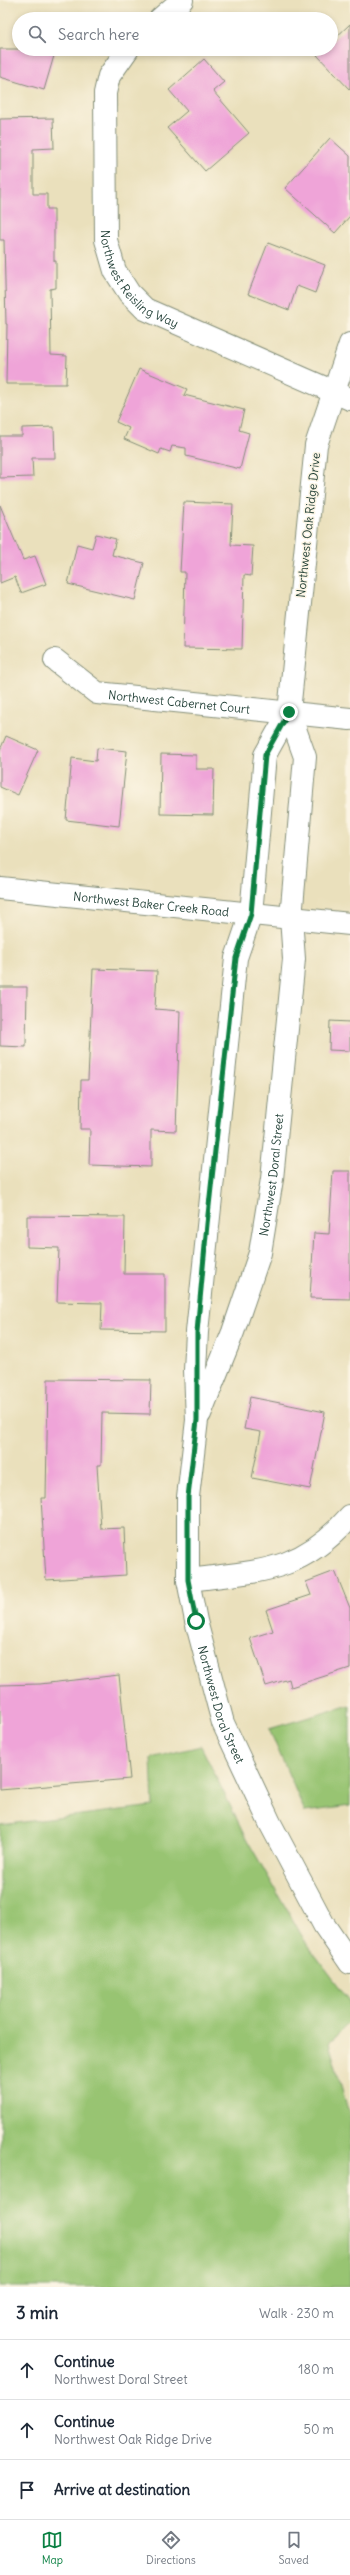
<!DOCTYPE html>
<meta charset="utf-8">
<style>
body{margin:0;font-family:Delius,sans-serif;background:#f2f2f3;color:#1f2937}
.stop{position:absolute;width:12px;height:12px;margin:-9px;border:3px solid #0b8043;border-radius:50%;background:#fff}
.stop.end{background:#0b8043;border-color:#fff;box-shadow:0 1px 4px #0008}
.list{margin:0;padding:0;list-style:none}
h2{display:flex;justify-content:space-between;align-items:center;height:52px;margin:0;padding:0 16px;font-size:17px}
h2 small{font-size:13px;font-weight:400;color:#747a83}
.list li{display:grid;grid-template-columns:26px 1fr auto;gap:12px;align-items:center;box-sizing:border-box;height:60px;padding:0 16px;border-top:1px solid #e0e1e3}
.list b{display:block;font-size:15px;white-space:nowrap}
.list p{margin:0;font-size:13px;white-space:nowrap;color:#747a83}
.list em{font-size:13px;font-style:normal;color:#747a83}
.icon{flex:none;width:22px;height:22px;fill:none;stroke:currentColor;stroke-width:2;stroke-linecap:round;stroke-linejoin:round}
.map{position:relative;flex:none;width:350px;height:2287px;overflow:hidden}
.search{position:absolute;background:#fff;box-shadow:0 2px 6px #0003;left:12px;right:12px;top:12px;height:44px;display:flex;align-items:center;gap:10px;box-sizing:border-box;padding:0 14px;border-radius:22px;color:#747a83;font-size:15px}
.sheet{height:232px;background:#fff}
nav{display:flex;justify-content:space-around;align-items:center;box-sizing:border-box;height:56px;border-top:1px solid #e0e1e3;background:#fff;font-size:11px;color:#747a83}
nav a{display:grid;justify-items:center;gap:2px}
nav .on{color:#0b8043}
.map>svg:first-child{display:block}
</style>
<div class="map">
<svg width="350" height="2287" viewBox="0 0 350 2287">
<rect width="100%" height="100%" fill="#fcf5e5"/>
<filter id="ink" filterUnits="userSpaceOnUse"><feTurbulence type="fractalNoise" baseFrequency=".025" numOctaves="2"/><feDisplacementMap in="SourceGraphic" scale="8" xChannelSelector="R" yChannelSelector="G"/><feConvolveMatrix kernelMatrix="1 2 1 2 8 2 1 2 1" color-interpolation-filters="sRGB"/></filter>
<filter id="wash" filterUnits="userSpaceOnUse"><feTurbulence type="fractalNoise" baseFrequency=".012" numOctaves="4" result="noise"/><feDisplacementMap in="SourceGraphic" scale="16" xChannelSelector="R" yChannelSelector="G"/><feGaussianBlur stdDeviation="0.9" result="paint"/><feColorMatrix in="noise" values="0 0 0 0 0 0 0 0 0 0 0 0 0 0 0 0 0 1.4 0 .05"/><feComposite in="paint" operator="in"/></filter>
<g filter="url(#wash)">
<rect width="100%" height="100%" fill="#eae0bc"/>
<g fill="#98c472" stroke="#5c8053">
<polygon points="350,1705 350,1806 305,1812 269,1729"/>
<polygon points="201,1746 246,1838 306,1943 350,2001 350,2022 329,2043 350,2117 350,2287 0,2287 0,1825 153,1806 151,1758"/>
</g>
<g id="blocks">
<g fill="#efa4d8">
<polygon points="350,24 350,90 317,55 324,49 331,49 331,42"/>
<polygon points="0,49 56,49 44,90 0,77"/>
<polygon points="204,59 224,82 213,91 249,133 205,171 167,128 187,111 169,90"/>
<polygon points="53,118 54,148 33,149 33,194 47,194 47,209 54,209 54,261 56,261 56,288 50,289 51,355 67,356 66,384 6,384 7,324 6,324 4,240 0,240 0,119"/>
<polygon points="330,138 350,156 350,216 335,233 285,188"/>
<polygon points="268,243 325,265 315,293 297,286 289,310 248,294"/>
<polygon points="139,369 187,389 184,395 244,410 239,430 249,433 240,469 186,456 186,448 172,446 170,452 161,449 159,454 124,439 129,428 116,422"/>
<polygon points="54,427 55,458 32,458 33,477 0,478 0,436 22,436 22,428"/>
<polygon points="184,502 233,504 231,545 253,546 251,576 244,575 242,649 183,648 185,572 180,572"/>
<polygon points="0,505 23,560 35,556 46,584 21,593 15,577 0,583"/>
<polygon points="96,534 116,539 112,555 144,563 135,600 68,584 77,544 92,548"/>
<polygon points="6,736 38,750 18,795 0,787 0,750"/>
<polygon points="97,748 127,751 119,826 66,820 72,758 96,761"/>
<polygon points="161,754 196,755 196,769 214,769 213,815 160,814"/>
<polygon points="93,969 157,971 155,1009 180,1011 176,1131 151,1130 151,1167 89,1165 90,1129 80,1129 81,1080 88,1080"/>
<polygon points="0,987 27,987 26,1047 0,1046"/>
<polygon points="330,1021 350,1022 350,1051 329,1050"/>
<polygon points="333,1171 350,1171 350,1299 310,1298 314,1233 329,1234"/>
<polygon points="27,1216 125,1217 124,1274 165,1274 165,1331 101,1330 102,1303 57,1302 59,1248 27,1247"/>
<polygon points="48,1379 151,1380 150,1414 102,1413 101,1465 97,1465 101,1529 124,1528 126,1575 46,1580 41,1498 46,1498"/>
<polygon points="250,1397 325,1412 310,1489 252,1478 261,1432 244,1429"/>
<polygon points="335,1571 350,1608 350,1668 291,1687 289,1679 266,1686 250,1638 273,1631 266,1610 311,1595 306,1582"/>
<polygon points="119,1675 130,1779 0,1790 0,1685 40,1684"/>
</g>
</g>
</g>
<g filter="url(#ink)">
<use href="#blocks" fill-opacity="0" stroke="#848e78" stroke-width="1"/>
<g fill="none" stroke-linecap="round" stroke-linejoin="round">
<defs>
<g id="minor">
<polyline points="160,19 182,0"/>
<path id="s1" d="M128,49L109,76L105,93L106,240L115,271L129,293L145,309L350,399"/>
<path id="s2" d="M350,344L316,445L289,712L265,755L251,914L236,958L197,1332L195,1370L197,1420L188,1497V1580L196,1621L223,1723L270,1823L324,1925L350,1963"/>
<path id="s3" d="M55,660L97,693L350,719"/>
<path id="s4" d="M200,1414L233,1332L260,1253L272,1179L294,959L291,918L305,757L289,712"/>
<path d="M188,1580C258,1571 300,1574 350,1516"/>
</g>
<g id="secondary">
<path id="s5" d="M0,888L350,924"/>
</g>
</defs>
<use href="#minor" stroke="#848e78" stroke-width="24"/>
<use href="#secondary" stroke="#848e78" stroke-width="24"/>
<use href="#minor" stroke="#fff" stroke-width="22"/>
<use href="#secondary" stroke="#fff" stroke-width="22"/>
</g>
</g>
<g fill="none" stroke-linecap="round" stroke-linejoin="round" filter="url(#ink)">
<polyline stroke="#0b8043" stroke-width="5" points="196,1621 188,1580 188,1497 197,1420 197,1332 207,1224 236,958 251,914 265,755 289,712"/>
</g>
<g text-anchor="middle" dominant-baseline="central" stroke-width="3" stroke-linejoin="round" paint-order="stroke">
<g font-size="12" fill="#1f3d34" stroke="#fcf5e5">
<text stroke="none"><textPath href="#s1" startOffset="251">Northwest Reisling Way</textPath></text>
<text transform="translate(308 525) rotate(-84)">Northwest Oak Ridge Drive</text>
<text stroke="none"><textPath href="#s3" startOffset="136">Northwest Cabernet Court</textPath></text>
<text stroke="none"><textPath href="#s5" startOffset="152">Northwest Baker Creek Road</textPath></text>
<text stroke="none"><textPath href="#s4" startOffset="251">Northwest Doral Street</textPath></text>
<text stroke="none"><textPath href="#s2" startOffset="1384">Northwest Doral Street</textPath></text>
</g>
</g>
</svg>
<div class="stop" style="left:196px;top:1621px"></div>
<div class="stop end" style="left:289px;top:712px"></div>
<div class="search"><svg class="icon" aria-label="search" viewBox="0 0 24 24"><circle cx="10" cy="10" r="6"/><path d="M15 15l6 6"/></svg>Search here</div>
</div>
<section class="sheet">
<h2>3 min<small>Walk · 230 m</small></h2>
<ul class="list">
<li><svg class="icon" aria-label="ahead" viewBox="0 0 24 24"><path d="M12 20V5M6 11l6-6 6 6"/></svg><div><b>Continue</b><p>Northwest Doral Street</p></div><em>180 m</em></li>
<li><svg class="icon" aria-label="ahead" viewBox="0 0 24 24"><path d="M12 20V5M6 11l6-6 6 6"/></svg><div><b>Continue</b><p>Northwest Oak Ridge Drive</p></div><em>50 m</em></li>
<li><svg class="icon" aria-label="arrive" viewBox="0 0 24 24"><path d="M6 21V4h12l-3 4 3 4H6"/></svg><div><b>Arrive at destination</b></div></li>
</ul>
</section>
<nav>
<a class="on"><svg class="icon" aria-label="map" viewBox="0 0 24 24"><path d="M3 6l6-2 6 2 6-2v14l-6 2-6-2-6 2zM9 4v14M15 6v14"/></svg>Map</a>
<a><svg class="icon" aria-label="directions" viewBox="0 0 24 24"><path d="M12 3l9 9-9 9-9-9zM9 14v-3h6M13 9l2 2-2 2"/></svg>Directions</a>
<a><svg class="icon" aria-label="saved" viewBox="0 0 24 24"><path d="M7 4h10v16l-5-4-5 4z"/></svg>Saved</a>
</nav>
